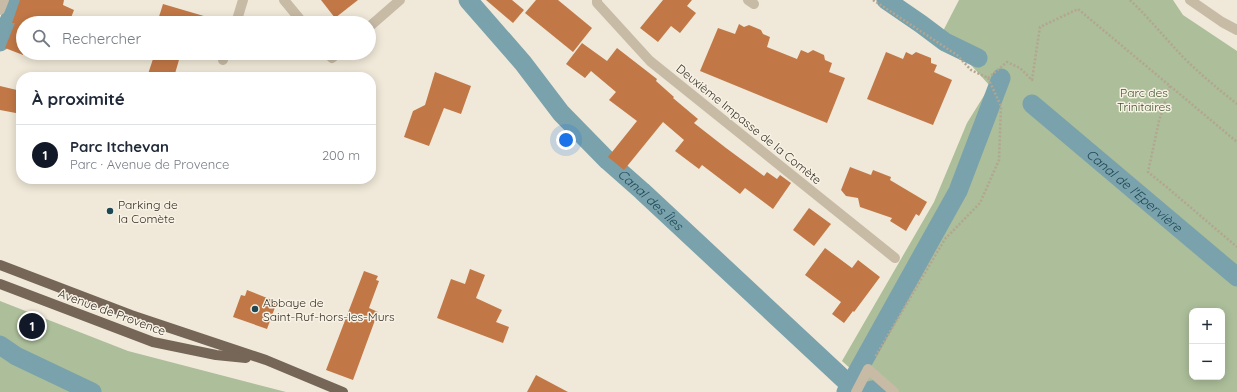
<!DOCTYPE html>
<html lang="fr">
<meta charset="utf-8">
<style>
body{margin:0;font-family:Quicksand,sans-serif;background:#f6f6f7;color:#1f2937}
.controls{position:absolute;right:12px;bottom:12px;display:grid;overflow:hidden;border-radius:8px;box-shadow:0 2px 10px #0003}
.controls button{width:36px;height:36px;display:grid;place-items:center;padding:0;border:0;border-bottom:1px solid #e0e1e3;background:#fff;color:#1f2937;font:20px sans-serif}
.you{position:absolute;left:566px;top:140px;width:14px;height:14px;margin:-10px;border:3px solid #fff;border-radius:50%;background:#1a73e8;box-shadow:0 0 0 6px #1a73e833}
.badge{display:grid;place-items:center;width:26px;height:26px;border-radius:50%;background:#111827;color:#fff;font-size:13px;font-weight:700}
.pin{position:absolute;translate:-50% -50%;border:2px solid #fff;box-shadow:0 1px 4px #0006}
.list{margin:0;padding:0;list-style:none}
h2{display:flex;justify-content:space-between;align-items:center;height:52px;margin:0;padding:0 16px;font-size:17px}
h2 small{font-size:13px;font-weight:400;color:#747a83}
.list li{display:grid;grid-template-columns:26px 1fr auto;gap:12px;align-items:center;box-sizing:border-box;height:60px;padding:0 16px;border-top:1px solid #e0e1e3}
.list b{display:block;font-size:15px;white-space:nowrap}
.list p{margin:0;font-size:13px;white-space:nowrap;color:#747a83}
.list em{font-size:13px;font-style:normal;color:#747a83}
.icon{flex:none;width:22px;height:22px;fill:none;stroke:currentColor;stroke-width:2;stroke-linecap:round;stroke-linejoin:round}
.map{position:relative;flex:none;width:1237px;height:392px;overflow:hidden}
.search{position:absolute;background:#fff;box-shadow:0 2px 10px #0003;left:16px;top:16px;width:360px;height:44px;display:flex;align-items:center;gap:10px;box-sizing:border-box;padding:0 14px;border-radius:22px;color:#747a83;font-size:15px}
.panel{position:absolute;background:#fff;box-shadow:0 2px 10px #0003;left:16px;top:72px;width:360px;height:112px;border-radius:16px}
.map>svg:first-child{display:block}
</style>
<div class="map">
<svg width="1237" height="392" viewBox="0 0 1237 392">
<rect width="100%" height="100%" fill="#f0e9d9"/>
<g fill="#acbe9a" fill-rule="evenodd">
<path d="M959,0H1173L1183,15L1237,51V392H870L872,388L842,361L934,202L967,123L990,86L942,33ZM1192,311H1222V377H1192Z"/>
<polygon points="0,301 128,351 286,392 0,392"/>
</g>
<g fill="none" stroke-linecap="round" stroke-linejoin="round">
<g stroke="#79a2ac" stroke-width="19">
<path id="s1" d="M468,0L523,63L561,113L608,161L642,191L850,385"/>
<polyline points="886,0 921,24 945,42 978,58"/>
<polyline points="0,42 18,0"/>
<path id="s2" d="M1032,104L1237,277"/>
<polyline points="0,345 16,356 92,392"/>
<polyline points="846,392 958,191 1001,78"/>
<polyline points="864,392 877,389 881,392"/>
</g>
</g>
<g fill="#c27846">
<polygon points="20,0 64,0 63,5 74,10 69,23 23,23 23,55 5,48 15,23 12,23"/>
<polygon points="321,0 358,0 335,18"/>
<polygon points="486,0 512,0 524,10 513,23"/>
<polygon points="536,0 558,0 592,28 573,52 525,13"/>
<polygon points="663,0 692,0 687,6 696,13 680,33 671,26 658,42 640,28"/>
<polygon points="163,4 214,19 213,23 157,23"/>
<polygon points="739,24 744,27 749,25 761,30 763,34 770,37 767,47 797,59 801,50 808,53 813,50 824,55 825,60 832,63 829,72 845,78 827,123 700,71 718,28 735,34"/>
<polygon points="582,43 607,61 617,48 657,79 656,81 674,97 673,98 698,119 694,123 726,148 764,176 767,172 777,179 780,175 791,183 773,209 745,188 740,194 702,165 699,169 675,151 684,140 663,122 624,170 608,157 637,121 609,100 616,92 591,71 585,78 566,64"/>
<polygon points="886,52 903,59 906,52 912,55 916,52 931,58 931,63 937,65 934,72 952,80 933,125 867,99"/>
<polygon points="155,53 181,53 174,77 147,77"/>
<polygon points="435,72 471,86 461,114 444,108 429,146 404,137 413,111 425,105"/>
<polygon points="0,86 21,91 21,114 0,110"/>
<polygon points="850,167 871,175 873,170 891,177 890,180 927,202 919,216 916,214 906,231 890,221 892,218 860,207 858,198 846,196 841,190"/>
<polygon points="809,208 831,224 814,246 793,230"/>
<polygon points="825,248 852,268 858,260 880,277 854,312 853,311 844,323 832,314 841,302 805,275"/>
<polygon points="470,269 485,275 476,298 502,310 496,322 509,327 503,343 437,318 451,279 465,284"/>
<polygon points="364,271 378,276 376,280 379,281 369,308 378,312 353,380 326,370"/>
<polygon points="247,290 277,302 267,329 233,317 241,295 245,296"/>
<polygon points="536,375 568,392 527,392"/>
</g>
<g fill="none" stroke-linecap="round" stroke-linejoin="round">
<g stroke="#b3a590" stroke-width="2.5" stroke-dasharray="2 2" stroke-linecap="butt">
<polyline points="873,0 957,55 971,70 988,78 1001,106 999,160 980,203 945,239 875,357"/>
<path d="M1130,0C1149,18 1165,38 1183,57C1200,74 1218,89 1237,104"/>
<polyline points="988,78 1007,62 1020,68 1032,80 1040,27 1078,9 1237,142"/>
<polyline points="1170,86 1159,121 1148,172 1169,189 1237,247"/>
</g>
<g stroke="#c8bba6" stroke-width="10">
<polyline points="284,0 303,23"/>
<polyline points="597,0 597,3 650,61 895,258"/>
<polyline points="748,0 754,4"/>
<polyline points="1190,0 1222,22 1237,30"/>
<polyline points="0,10 4,0"/>
<polyline points="236,23 243,0"/>
<polyline points="369,27 400,0"/>
<polyline points="327,53 332,58 338,53"/>
<polyline points="223,60 225,53"/>
<polyline points="856,392 868,369 894,392"/>
</g>
<g stroke="#756658" stroke-width="10">
<polyline points="0,265 131,315 266,360 343,392"/>
<polyline points="0,284 153,342 216,355 246,358"/>
</g>
</g>
<g fill="#1e4754" stroke="#f8f2e5" stroke-width="1.5">
<circle cx="110" cy="211" r="4"/>
<circle cx="255" cy="309" r="4"/>
</g>
<g text-anchor="middle" dominant-baseline="central" stroke-width="3" stroke-linejoin="round" paint-order="stroke">
<g font-size="12" fill="#3d512b" stroke="#f8f2e5">
<text x="1144" y="92">Parc des<tspan x="1144" dy="14">Trinitaires</tspan></text>
</g>
<g font-size="12" fill="#342d26" stroke="#f8f2e5">
<text transform="translate(749 124) rotate(39)">Deuxième Impasse de la Comète</text>
<text transform="translate(112 312) rotate(20)">Avenue de Provence</text>
</g>
<g font-size="12" fill="#342d26" stroke="#f8f2e5" text-anchor="start">
<text x="118" y="204">Parking de<tspan x="118" dy="14">la Comète</tspan></text>
<text x="263" y="302">Abbaye de<tspan x="263" dy="14">Saint-Ruf-hors-les-Murs</tspan></text>
</g>
<g font-size="13" font-style="italic" fill="#1e4754" stroke="#f8f2e5">
<text stroke="none"><textPath href="#s2" startOffset="134">Canal de l'Epervière</textPath></text>
<text stroke="none"><textPath href="#s1" startOffset="271">Canal des Îles</textPath></text>
</g>
</g>
</svg>
<div class="controls">
<button>+</button>
<button>−</button>
</div>
<div class="you"></div>
<div class="pin badge" style="left:32px;top:326px">1</div>
<div class="search"><svg class="icon" aria-label="search" viewBox="0 0 24 24"><circle cx="10" cy="10" r="6"/><path d="M15 15l6 6"/></svg>Rechercher</div>
<section class="panel">
<h2>À proximité<small></small></h2>
<ul class="list">
<li><span class="badge">1</span><div><b>Parc Itchevan</b><p>Parc · Avenue de Provence</p></div><em>200 m</em></li>
</ul>
</section>
</div>
